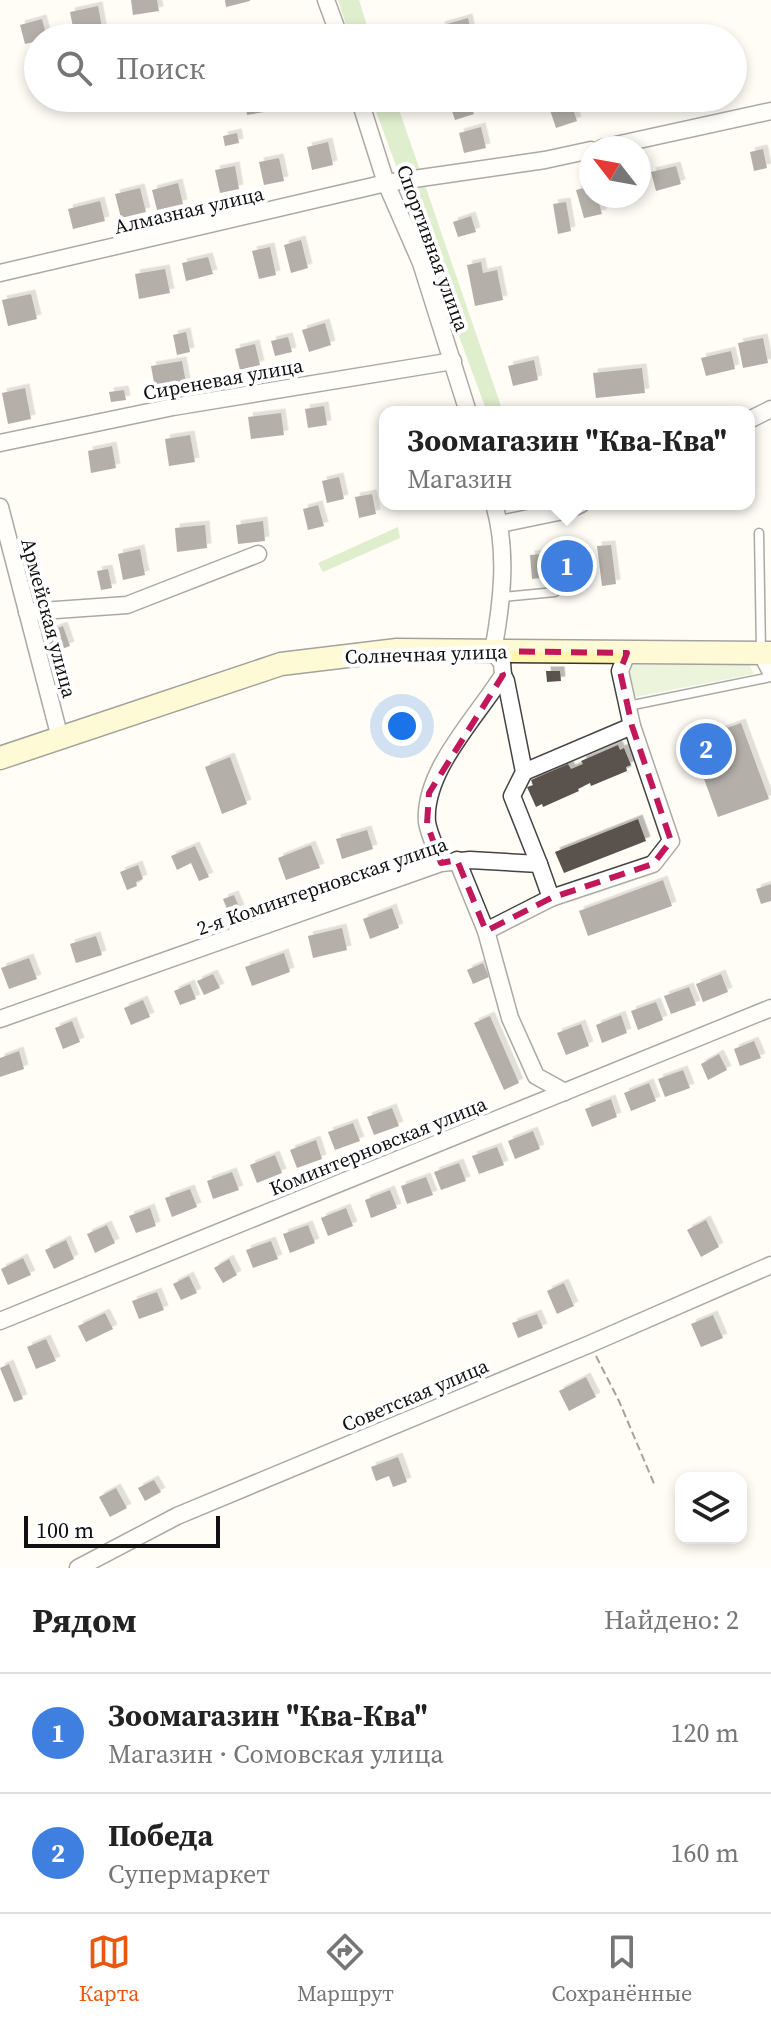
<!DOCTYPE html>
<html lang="ru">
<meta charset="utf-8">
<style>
body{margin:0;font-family:"Source Serif 4",serif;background:#f2f2f2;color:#222}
.controls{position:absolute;right:24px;bottom:24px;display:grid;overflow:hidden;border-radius:16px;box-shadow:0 4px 12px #0003}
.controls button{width:72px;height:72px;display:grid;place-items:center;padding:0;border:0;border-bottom:2px solid #e0e0e0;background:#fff;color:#222;font:40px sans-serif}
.compass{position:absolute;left:579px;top:136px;width:72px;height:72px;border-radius:50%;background:#fff;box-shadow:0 4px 12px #0003;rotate:301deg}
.scale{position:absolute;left:24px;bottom:20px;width:196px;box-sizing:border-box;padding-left:8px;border:4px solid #111;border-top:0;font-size:22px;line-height:28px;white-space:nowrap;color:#111;-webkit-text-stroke:6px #fff;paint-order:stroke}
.you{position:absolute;left:402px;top:726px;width:28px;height:28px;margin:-20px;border:6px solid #fff;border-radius:50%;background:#1a73e8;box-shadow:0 0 0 12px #1a73e833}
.badge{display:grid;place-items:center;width:52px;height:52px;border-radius:50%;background:#ea580c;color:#fff;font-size:26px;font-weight:700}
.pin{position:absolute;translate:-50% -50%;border:4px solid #fff;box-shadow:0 2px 8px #0006}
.popup{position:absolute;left:379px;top:406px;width:376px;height:104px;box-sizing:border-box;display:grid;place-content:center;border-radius:16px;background:#fff;filter:drop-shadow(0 2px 6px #0005);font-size:26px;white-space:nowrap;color:#767676}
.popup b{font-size:30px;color:#222}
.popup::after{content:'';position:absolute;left:50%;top:100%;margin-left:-16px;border:16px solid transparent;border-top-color:#fff}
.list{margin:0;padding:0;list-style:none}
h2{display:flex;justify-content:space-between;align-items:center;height:104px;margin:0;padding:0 32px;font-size:34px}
h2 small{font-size:26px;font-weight:400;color:#767676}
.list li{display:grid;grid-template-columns:52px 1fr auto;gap:24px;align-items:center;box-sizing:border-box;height:120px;padding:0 32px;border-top:2px solid #e0e0e0}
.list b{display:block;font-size:30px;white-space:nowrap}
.list p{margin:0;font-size:26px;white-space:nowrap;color:#767676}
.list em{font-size:26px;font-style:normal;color:#767676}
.icon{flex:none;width:44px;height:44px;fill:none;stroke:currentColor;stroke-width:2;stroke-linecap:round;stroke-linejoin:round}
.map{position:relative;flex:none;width:771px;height:1568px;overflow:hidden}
.search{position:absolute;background:#fff;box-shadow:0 4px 12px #0003;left:24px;right:24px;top:24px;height:88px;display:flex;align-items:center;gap:20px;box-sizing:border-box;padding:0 28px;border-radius:44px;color:#767676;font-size:30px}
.sheet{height:344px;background:#fff}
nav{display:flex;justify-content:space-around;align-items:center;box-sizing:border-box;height:112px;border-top:2px solid #e0e0e0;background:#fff;font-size:22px;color:#767676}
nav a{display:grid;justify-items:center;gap:4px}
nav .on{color:#ea580c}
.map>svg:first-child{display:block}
</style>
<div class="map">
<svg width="771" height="1568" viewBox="0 0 771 1568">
<defs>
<filter id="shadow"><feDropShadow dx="4.5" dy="-4.5" stdDeviation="0" flood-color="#0004"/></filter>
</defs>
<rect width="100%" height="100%" fill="#fffdf5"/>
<polygon fill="#d5ebbd" points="632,661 748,662 754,674 635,697 629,682"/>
<g fill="#b9dc9c">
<polygon points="338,0 359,0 369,32 349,34"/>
<polygon points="371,98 395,98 503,412 487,412"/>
<polygon points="398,527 400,538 323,572 318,563"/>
</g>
<g fill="#5a524d" filter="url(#shadow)">
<polygon points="131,0 157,0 159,11 133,15"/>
<polygon points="225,0 250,0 250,1 226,7"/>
<polygon points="98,6 103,33 75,38 70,12"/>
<polygon points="468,18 471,32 443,38 440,26"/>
<polygon points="42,19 47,38 38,38 38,41 25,44 20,25"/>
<polygon points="245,98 268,98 270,111 247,115"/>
<polygon points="456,98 475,98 478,107 472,109 474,114 455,120 449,102"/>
<polygon points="570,100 577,121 556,128 549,107"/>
<polygon points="481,127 486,148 464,153 459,133"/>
<polygon points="237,133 239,143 225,146 223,136"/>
<polygon points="328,142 333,165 312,170 307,147"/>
<polygon points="763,149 767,168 754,171 750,152"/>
<polygon points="279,158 284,181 264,185 259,162"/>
<polygon points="235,166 239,189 220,193 215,170"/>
<polygon points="676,166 681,184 656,191 651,172"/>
<polygon points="178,183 183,204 157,210 152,190"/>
<polygon points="591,186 591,196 597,196 602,214 584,218 576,190"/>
<polygon points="140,188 146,212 121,218 115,194"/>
<polygon points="100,201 105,221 73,229 68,209"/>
<polygon points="566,202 571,231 558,234 553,204"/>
<polygon points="471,216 476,232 458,237 453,222"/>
<polygon points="301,240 308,268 291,273 284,245"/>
<polygon points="270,247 276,275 259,279 252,251"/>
<polygon points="208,257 213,274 186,281 182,263"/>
<polygon points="481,262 483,273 497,270 503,300 475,306 467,265"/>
<polygon points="165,269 170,293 139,299 135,274"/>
<polygon points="31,294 37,319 8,326 2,300"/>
<polygon points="325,323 331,345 309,352 302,330"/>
<polygon points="186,332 190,352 177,355 173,335"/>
<polygon points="288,337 292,352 275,356 271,341"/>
<polygon points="763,338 768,363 743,368 738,343"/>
<polygon points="255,344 260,365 240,370 235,349"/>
<polygon points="731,351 735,369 706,376 701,358"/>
<polygon points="534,360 538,380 513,386 508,366"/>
<polygon points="182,361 186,383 155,388 151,366"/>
<polygon points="642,368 645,393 596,398 593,373"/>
<polygon points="25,388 31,419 8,424 2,393"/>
<polygon points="124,390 126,400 111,402 109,392"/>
<polygon points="324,406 327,425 308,428 305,409"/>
<polygon points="281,413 284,435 251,439 248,417"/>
<polygon points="190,435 195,462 169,466 165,439"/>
<polygon points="112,446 116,468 91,473 88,451"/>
<polygon points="339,477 344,499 327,503 322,481"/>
<polygon points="372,494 376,514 359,518 355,497"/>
<polygon points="318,505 324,526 308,530 303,509"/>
<polygon points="263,521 265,541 238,544 236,525"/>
<polygon points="205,525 207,548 177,552 175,528"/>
<polygon points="611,545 616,584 602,586 597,546"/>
<polygon points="140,549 145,575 123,580 118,554"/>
<polygon points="585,550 589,583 569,585 568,575 532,579 530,555"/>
<polygon points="108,569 112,588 101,590 97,571"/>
<polygon points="63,626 70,646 51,653 44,633"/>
<polygon points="546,671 560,671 561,681 547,682"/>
<polygon points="741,723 769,799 718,817 690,741"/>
<polygon points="618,745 620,750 624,748 631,765 626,767 627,771 591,786 590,783 578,789 579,791 543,807 542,804 536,807 527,787 533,785 531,780 568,764 571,769 583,764 581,761"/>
<polygon points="230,757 247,804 222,814 205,767"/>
<polygon points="638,819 646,841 564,873 555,852"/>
<polygon points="367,830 373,849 342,859 336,839"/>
<polygon points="311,845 320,868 286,880 278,858"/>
<polygon points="195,846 209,877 199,881 191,863 177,870 171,856"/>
<polygon points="138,865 143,879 136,882 137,886 127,890 120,872"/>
<polygon points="663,880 672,906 588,936 579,911"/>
<polygon points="771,884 771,901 761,904 756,889"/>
<polygon points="234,895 240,909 229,914 223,899"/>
<polygon points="392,908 399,928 370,939 363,919"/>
<polygon points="342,928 347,950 313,958 308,936"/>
<polygon points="96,936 102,955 76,963 70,944"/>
<polygon points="284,953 290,972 252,986 245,967"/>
<polygon points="29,958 37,979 9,989 1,968"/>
<polygon points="483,963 489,977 473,984 467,970"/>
<polygon points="213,974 220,988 204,995 197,981"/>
<polygon points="721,974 728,992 703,1002 696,984"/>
<polygon points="190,984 196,999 180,1005 174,991"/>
<polygon points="689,987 696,1005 671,1014 664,996"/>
<polygon points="143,1000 150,1017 131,1025 124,1008"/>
<polygon points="656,1002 663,1020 638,1030 631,1011"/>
<polygon points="621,1015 627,1033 602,1043 596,1025"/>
<polygon points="490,1016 519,1083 504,1090 474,1023"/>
<polygon points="72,1021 80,1042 63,1049 55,1028"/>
<polygon points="581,1024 589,1046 566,1055 557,1033"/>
<polygon points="754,1041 761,1058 740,1066 734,1049"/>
<polygon points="19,1051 24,1069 0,1077 0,1058"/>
<polygon points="719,1054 727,1070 708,1080 701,1064"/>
<polygon points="683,1070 690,1088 665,1097 658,1079"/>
<polygon points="649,1083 656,1101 631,1111 624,1093"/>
<polygon points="611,1099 617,1117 592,1127 585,1109"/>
<polygon points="392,1108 399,1126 374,1135 367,1117"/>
<polygon points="353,1123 360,1141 335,1150 328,1132"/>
<polygon points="533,1131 540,1149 515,1159 508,1141"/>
<polygon points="316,1140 322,1159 297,1168 290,1150"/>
<polygon points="497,1147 504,1165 479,1174 472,1156"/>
<polygon points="275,1155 282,1173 257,1183 250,1165"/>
<polygon points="459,1163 466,1181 441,1190 434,1172"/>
<polygon points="232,1172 239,1190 213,1199 207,1181"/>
<polygon points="426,1177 433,1195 407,1204 401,1186"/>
<polygon points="190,1189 197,1207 172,1217 165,1198"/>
<polygon points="390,1190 397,1208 371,1218 365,1200"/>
<polygon points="150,1208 156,1226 136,1233 129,1216"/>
<polygon points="346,1208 353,1226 328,1236 321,1218"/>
<polygon points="706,1220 719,1247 701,1257 687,1230"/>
<polygon points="107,1225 115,1243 95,1253 87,1234"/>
<polygon points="308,1225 315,1243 290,1253 283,1234"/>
<polygon points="66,1240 74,1259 54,1269 45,1250"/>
<polygon points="271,1241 278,1259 253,1268 246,1250"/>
<polygon points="23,1258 31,1275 8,1285 1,1269"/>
<polygon points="229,1259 237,1275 223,1283 214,1268"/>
<polygon points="189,1276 197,1293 181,1300 173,1284"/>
<polygon points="564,1283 574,1306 557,1314 547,1291"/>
<polygon points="157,1292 164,1310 139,1319 132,1301"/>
<polygon points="105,1313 113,1329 86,1342 78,1326"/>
<polygon points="537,1314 543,1328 518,1338 512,1323"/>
<polygon points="713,1315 723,1338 701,1347 691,1324"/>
<polygon points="46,1339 56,1361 36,1369 27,1347"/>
<polygon points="9,1364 23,1399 14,1402 0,1368"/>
<polygon points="586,1377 596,1397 569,1411 559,1391"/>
<polygon points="398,1457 407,1482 393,1487 389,1476 376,1481 371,1467"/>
<polygon points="154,1480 161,1492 145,1501 138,1488"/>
<polygon points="116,1488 127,1508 110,1517 99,1497"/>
</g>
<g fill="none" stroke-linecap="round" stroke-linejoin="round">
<defs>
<g id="lane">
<polyline points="759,533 761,652"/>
<polyline points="502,597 555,592"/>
<polyline points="628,706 771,677"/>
</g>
<g id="street">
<polyline points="326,0 340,38"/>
<polyline points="359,98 386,183 421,263 468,412"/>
<polyline points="602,148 771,111"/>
<polyline points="0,273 386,183 545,160 591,150"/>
<polyline points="749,420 771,409"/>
<polyline points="0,443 173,407 453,361"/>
<polyline points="0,507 60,738"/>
<polyline points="500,524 568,510 581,504"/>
<polyline points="27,612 127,605 258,554"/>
<polyline points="761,653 771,672"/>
<polyline points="503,675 506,681 524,772 512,796 539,864"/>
<polyline points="524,772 632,726"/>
<polyline points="457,860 486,931 510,1018 536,1076 565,1092"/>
<path d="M441,863C437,850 429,835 427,822C423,771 477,717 503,675L502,663L493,651C502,603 508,551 494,504"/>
<polyline points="486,931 551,898"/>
<polyline points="0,1019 441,863 470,860 539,864 551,898 653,864 671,841 632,726 620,671 627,653"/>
<polyline points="0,1321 771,1008"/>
<polyline points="78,1568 177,1516 590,1344 771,1265"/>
</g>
<polyline id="secondary" points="0,758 281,664 397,650 771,653"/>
</defs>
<use href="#lane" stroke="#444" stroke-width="11"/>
<use href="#street" stroke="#444" stroke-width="19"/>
<use href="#secondary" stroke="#333" stroke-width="25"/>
<polyline stroke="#333" stroke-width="2" stroke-dasharray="8 4" stroke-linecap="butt" points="596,1356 619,1401 655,1486"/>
<use href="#lane" stroke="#fff" stroke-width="8"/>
<use href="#street" stroke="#fff" stroke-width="16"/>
<use href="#secondary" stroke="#fff6b0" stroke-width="22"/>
</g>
<path d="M0 0H771V1568H0ZM493,651L627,653L620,671L632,726L671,841L653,864L551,898L486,931L457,860L441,863L427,824L429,793L503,675Z" fill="#fffdf5" fill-opacity=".55" fill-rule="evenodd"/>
<path fill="none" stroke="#c2185b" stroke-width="6" stroke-dasharray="16 10" stroke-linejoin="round" d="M493,651L627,653L620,671L632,726L671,841L653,864L551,898L486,931L457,860L441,863L427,824L429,793L503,675Z"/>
<g text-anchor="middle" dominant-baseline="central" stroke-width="8" stroke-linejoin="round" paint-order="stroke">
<g font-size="20" fill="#111" stroke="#fff">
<text transform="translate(189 210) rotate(-13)">Алмазная улица</text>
<text transform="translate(433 248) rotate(70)">Спортивная улица</text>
<text transform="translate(223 379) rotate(-10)">Сиреневая улица</text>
<text transform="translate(49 618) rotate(75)">Армейская улица</text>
<text transform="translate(426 654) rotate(-2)">Солнечная улица</text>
<text transform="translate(322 886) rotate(-19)">2-я Коминтерновская улица</text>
<text transform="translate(378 1146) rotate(-22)">Коминтерновская улица</text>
<text transform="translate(415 1395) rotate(-23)">Советская улица</text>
</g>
</g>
</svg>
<div class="controls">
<button><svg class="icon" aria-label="layers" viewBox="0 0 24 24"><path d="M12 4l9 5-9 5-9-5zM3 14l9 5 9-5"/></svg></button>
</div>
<svg class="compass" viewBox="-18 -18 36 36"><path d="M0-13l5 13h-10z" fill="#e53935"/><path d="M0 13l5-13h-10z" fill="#767676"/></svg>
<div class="scale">100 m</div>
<div class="you"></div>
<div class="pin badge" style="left:567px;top:566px;background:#3f7fe0">1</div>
<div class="popup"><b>Зоомагазин &quot;Ква-Ква&quot;</b>Магазин</div>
<div class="pin badge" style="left:706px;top:749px;background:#3f7fe0">2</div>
<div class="search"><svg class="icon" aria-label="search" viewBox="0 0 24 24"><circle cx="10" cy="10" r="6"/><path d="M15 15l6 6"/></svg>Поиск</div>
</div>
<section class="sheet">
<h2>Рядом<small>Найдено: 2</small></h2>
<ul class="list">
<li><span class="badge" style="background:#3f7fe0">1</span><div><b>Зоомагазин &quot;Ква-Ква&quot;</b><p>Магазин · Сомовская улица</p></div><em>120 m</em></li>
<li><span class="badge" style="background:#3f7fe0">2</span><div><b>Победа</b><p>Супермаркет</p></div><em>160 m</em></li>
</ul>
</section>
<nav>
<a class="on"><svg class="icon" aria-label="map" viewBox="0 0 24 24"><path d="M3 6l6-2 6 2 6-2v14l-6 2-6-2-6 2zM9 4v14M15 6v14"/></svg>Карта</a>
<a><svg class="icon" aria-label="directions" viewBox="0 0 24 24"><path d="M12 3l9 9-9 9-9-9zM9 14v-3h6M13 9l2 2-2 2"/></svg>Маршрут</a>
<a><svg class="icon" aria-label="saved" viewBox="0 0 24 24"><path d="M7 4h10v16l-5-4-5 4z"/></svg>Сохранённые</a>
</nav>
